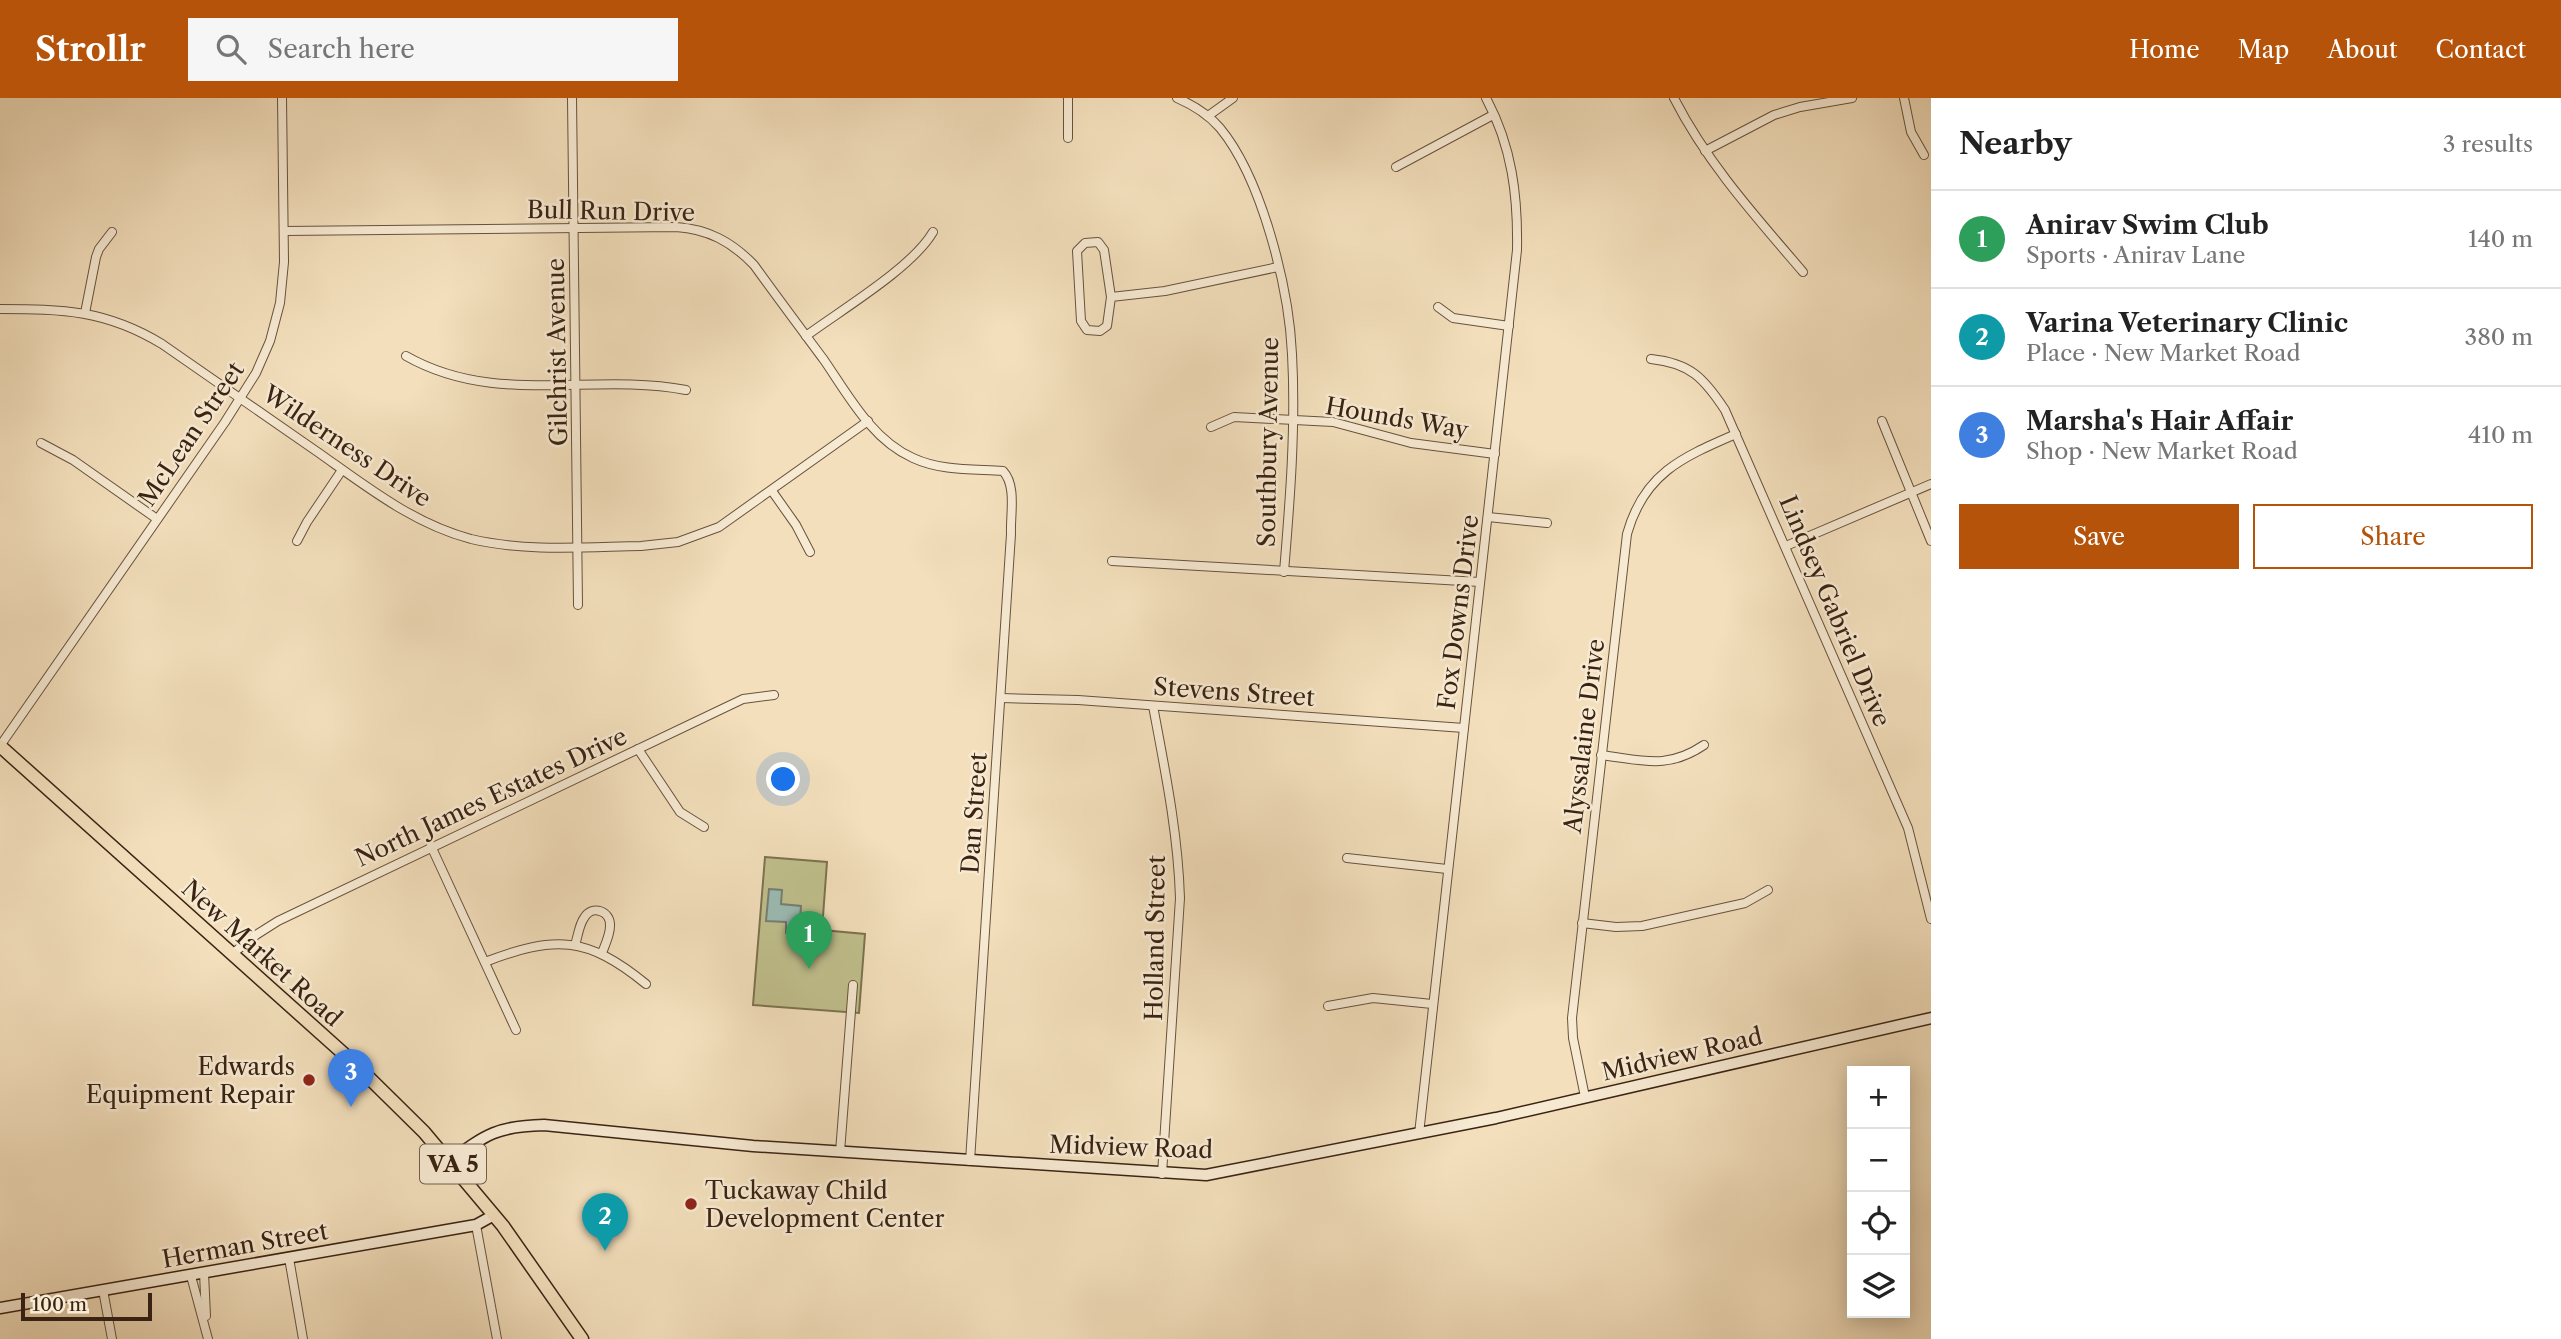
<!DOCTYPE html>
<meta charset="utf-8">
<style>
body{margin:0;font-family:"Libre Caslon Text",serif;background:#f6f6f6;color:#222}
.controls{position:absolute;right:21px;bottom:21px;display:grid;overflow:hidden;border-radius:0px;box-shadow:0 4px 18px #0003}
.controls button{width:63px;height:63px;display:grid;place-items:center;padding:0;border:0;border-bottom:2px solid #e0e0e0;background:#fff;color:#222;font:35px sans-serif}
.scale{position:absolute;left:21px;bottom:18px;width:131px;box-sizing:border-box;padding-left:7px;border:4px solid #3a2313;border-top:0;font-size:19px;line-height:24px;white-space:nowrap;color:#3a2313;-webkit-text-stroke:5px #f7ead3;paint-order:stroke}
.you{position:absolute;left:784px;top:682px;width:24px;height:24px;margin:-18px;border:5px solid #fff;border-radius:50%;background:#1a73e8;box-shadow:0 0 0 10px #1a73e833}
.badge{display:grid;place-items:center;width:46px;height:46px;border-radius:50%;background:#b45309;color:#fff;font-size:23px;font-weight:700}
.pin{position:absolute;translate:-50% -58px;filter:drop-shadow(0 2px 4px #0008)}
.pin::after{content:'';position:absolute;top:37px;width:24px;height:21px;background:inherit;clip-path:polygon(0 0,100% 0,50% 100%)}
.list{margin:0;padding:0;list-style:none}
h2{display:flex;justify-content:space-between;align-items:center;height:91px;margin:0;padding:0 28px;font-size:30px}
h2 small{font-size:23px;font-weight:400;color:#767676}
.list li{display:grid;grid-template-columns:46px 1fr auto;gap:21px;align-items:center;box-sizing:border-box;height:98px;padding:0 28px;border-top:2px solid #e0e0e0}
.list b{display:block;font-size:26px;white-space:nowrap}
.list p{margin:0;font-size:23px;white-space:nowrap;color:#767676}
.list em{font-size:23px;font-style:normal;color:#767676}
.actions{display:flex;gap:14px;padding:21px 28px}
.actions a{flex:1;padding:16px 0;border:2px solid #b45309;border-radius:0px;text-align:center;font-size:24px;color:#b45309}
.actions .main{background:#b45309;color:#fff}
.icon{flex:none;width:38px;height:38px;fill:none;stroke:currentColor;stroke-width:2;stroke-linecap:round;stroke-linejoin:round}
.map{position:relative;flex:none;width:1931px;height:1241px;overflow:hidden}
header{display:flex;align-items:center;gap:42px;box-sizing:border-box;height:98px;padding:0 35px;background:#b45309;color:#fff}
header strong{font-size:33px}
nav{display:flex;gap:38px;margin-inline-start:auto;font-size:24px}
.search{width:490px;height:63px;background:#f6f6f6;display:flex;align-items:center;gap:18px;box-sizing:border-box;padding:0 24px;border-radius:0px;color:#767676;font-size:26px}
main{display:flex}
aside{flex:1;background:#fff}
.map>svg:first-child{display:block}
</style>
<header>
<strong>Strollr</strong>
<div class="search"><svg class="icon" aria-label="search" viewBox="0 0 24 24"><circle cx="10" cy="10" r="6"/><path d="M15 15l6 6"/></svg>Search here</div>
<nav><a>Home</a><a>Map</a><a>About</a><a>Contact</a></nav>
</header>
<main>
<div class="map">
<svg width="1931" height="1241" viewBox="0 0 1931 1241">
<rect width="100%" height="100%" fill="#f3dfbc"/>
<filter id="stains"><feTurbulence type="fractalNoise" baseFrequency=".00286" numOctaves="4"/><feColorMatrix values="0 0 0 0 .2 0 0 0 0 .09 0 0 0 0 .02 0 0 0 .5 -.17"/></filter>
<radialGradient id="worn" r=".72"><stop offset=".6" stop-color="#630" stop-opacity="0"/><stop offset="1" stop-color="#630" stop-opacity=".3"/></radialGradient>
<polygon fill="#c0c08d" stroke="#7d7250" stroke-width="2" points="765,759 827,764 822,832 865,836 859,915 753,907"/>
<polygon fill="#9cbcb5" stroke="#757f74" stroke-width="2" points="769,791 782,792 781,806 801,808 799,836 786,835 786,824 766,823"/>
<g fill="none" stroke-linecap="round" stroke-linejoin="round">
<defs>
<g id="street">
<polyline points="572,0 578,507"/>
<path d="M1177,0C1193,7 1208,16 1220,30C1262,81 1289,190 1292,256C1296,328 1290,402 1284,474"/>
<path d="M1674,0C1707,65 1756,119 1803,174"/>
<polyline points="1904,0 1911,34 1924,57"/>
<polyline points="1208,18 1233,0"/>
<polyline points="1068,40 1068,0"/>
<polyline points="1705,53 1774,17 1800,9 1852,0"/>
<polyline points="1396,69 1493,17"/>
<path d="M284,133L676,129C708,131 732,144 754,167C777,199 801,231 824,262C848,297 872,342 913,360C941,373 973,371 1003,373C1017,388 1010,417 1011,436L970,1063"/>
<polyline points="1111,199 1107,228 1100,233 1087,232 1081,223 1077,153 1085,145 1098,144 1104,152 1111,199 1165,193 1278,169"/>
<polyline points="1438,209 1453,220 1509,228"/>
<path d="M0,211C63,211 106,212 162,246C215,283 267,319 319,355C367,389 414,426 471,441C526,454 585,449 641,448L678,444L719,429L868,323"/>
<polyline points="85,215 96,159 99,151 112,134"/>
<path d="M806,238C841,212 912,170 933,134"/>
<path d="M406,258C496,309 590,274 686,292"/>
<path d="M1651,261C1690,265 1704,280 1725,312L1908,730L1931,821"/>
<polyline points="1882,323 1931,443"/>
<polyline points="1211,329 1234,319 1333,324 1411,345 1495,356"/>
<polyline points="41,345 73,362 157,421"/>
<polyline points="772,393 796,427 810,454"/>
<polyline points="1488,419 1547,425"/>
<polyline points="297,443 307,424 342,372"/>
<polyline points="1786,448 1931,386"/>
<polyline points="1112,463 1480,484"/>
<polyline points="1001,600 1078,602 1464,630"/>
<path d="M1153,608C1165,672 1178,735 1180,800L1162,1076"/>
<polyline points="0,648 225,324 256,275 270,243 280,205 284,164 282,0"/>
<polyline points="638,651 680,714 704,729"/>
<path d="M1601,657C1643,662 1667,672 1704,647"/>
<polyline points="431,748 516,932"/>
<polyline points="1347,760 1447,771"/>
<polyline points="1582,825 1616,829 1642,828 1745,805 1768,792"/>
<path d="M575,847C578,838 579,827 584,820C592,806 611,813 610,828C610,837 605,847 602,855"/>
<polyline points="232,856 256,837 278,823 743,601 774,597"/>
<path d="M485,864C555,837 587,838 646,886"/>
<polyline points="1328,908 1373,900 1432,906"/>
<path d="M1585,999L1573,940L1572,920L1627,436C1644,375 1683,359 1736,336"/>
<path d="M1419,1036L1517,152C1518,98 1512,48 1486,0"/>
<polyline points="840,1054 853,887"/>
<polyline points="476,1127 497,1241"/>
<polyline points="289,1160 303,1241"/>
<polyline points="204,1175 206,1218"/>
<polyline points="191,1178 208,1241"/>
<polyline points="103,1192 112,1241"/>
</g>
<g id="secondary">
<path d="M450,1063C486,1036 498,1028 544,1027L753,1048L1206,1077L1496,1020L1931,920"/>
<polyline points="0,1210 476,1127 494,1117"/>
</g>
<polyline id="primary" points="0,648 354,965 424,1034 503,1128 582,1241"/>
</defs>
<use href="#street" stroke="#68523d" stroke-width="10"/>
<use href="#secondary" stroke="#3a2313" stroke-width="13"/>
<use href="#primary" stroke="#3a2313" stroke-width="15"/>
<use href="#street" stroke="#f7ead3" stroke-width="8"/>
<use href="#secondary" stroke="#f7ead3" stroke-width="10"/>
<use href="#primary" stroke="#f3dfbc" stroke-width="12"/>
</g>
<g fill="#8f2418" stroke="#f7ead3" stroke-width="2.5">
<circle cx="309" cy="982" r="7"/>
<circle cx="691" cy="1106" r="7"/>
</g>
<g text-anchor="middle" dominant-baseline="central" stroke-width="5" stroke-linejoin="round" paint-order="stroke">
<rect fill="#f7ead3" stroke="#735f4d" stroke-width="2" x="420" y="1046.5" width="66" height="39" rx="5"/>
<g font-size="23" font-weight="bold" fill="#3a2313">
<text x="453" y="1066">VA 5</text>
</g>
<g font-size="24" fill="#3a2313" stroke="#f7ead3">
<text transform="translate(611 113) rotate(1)">Bull Run Drive</text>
<text transform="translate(557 254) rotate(-91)">Gilchrist Avenue</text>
<text transform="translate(1397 320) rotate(10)">Hounds Way</text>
<text transform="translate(191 336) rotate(-56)">McLean Street</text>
<text transform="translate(1268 344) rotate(-89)">Southbury Avenue</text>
<text transform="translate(347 348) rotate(34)">Wilderness Drive</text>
<text transform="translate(1835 513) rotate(67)">Lindsey Gabriel Drive</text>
<text transform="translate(1458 514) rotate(-83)">Fox Downs Drive</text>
<text transform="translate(1234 594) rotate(4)">Stevens Street</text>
<text transform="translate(1584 638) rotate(-83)">Alyssalaine Drive</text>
<text transform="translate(491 699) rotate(-25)">North James Estates Drive</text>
<text transform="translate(974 715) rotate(-86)">Dan Street</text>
<text transform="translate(1155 840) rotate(-89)">Holland Street</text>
<text transform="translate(262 855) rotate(42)">New Market Road</text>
<text transform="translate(1682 956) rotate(-13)">Midview Road</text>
<text transform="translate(1131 1049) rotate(2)">Midview Road</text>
<text transform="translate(245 1147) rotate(-10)">Herman Street</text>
</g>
<g font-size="24" fill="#3a2313" stroke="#f7ead3" text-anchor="end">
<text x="295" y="968">Edwards<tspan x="295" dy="28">Equipment Repair</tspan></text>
<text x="705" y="1092" text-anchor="start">Tuckaway Child<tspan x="705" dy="28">Development Center</tspan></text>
</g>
</g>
<rect width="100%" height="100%" filter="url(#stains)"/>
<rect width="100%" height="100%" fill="url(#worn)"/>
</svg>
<div class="controls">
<button>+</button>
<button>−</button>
<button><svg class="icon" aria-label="locate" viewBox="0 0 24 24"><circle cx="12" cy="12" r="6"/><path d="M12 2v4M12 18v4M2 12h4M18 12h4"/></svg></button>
<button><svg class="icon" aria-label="layers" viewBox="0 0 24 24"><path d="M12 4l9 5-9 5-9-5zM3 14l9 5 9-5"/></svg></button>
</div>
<div class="scale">100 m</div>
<div class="you"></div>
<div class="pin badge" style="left:809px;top:871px;background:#2e9e5b">1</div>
<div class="pin badge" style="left:605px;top:1153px;background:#0f9aa8">2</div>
<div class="pin badge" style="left:351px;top:1009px;background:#3f7fe0">3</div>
</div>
<aside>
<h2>Nearby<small>3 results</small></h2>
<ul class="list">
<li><span class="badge" style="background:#2e9e5b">1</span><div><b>Anirav Swim Club</b><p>Sports · Anirav Lane</p></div><em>140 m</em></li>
<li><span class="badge" style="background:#0f9aa8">2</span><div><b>Varina Veterinary Clinic</b><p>Place · New Market Road</p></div><em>380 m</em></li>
<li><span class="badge" style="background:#3f7fe0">3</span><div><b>Marsha's Hair Affair</b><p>Shop · New Market Road</p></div><em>410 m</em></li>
</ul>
<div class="actions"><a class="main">Save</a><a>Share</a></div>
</aside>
</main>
